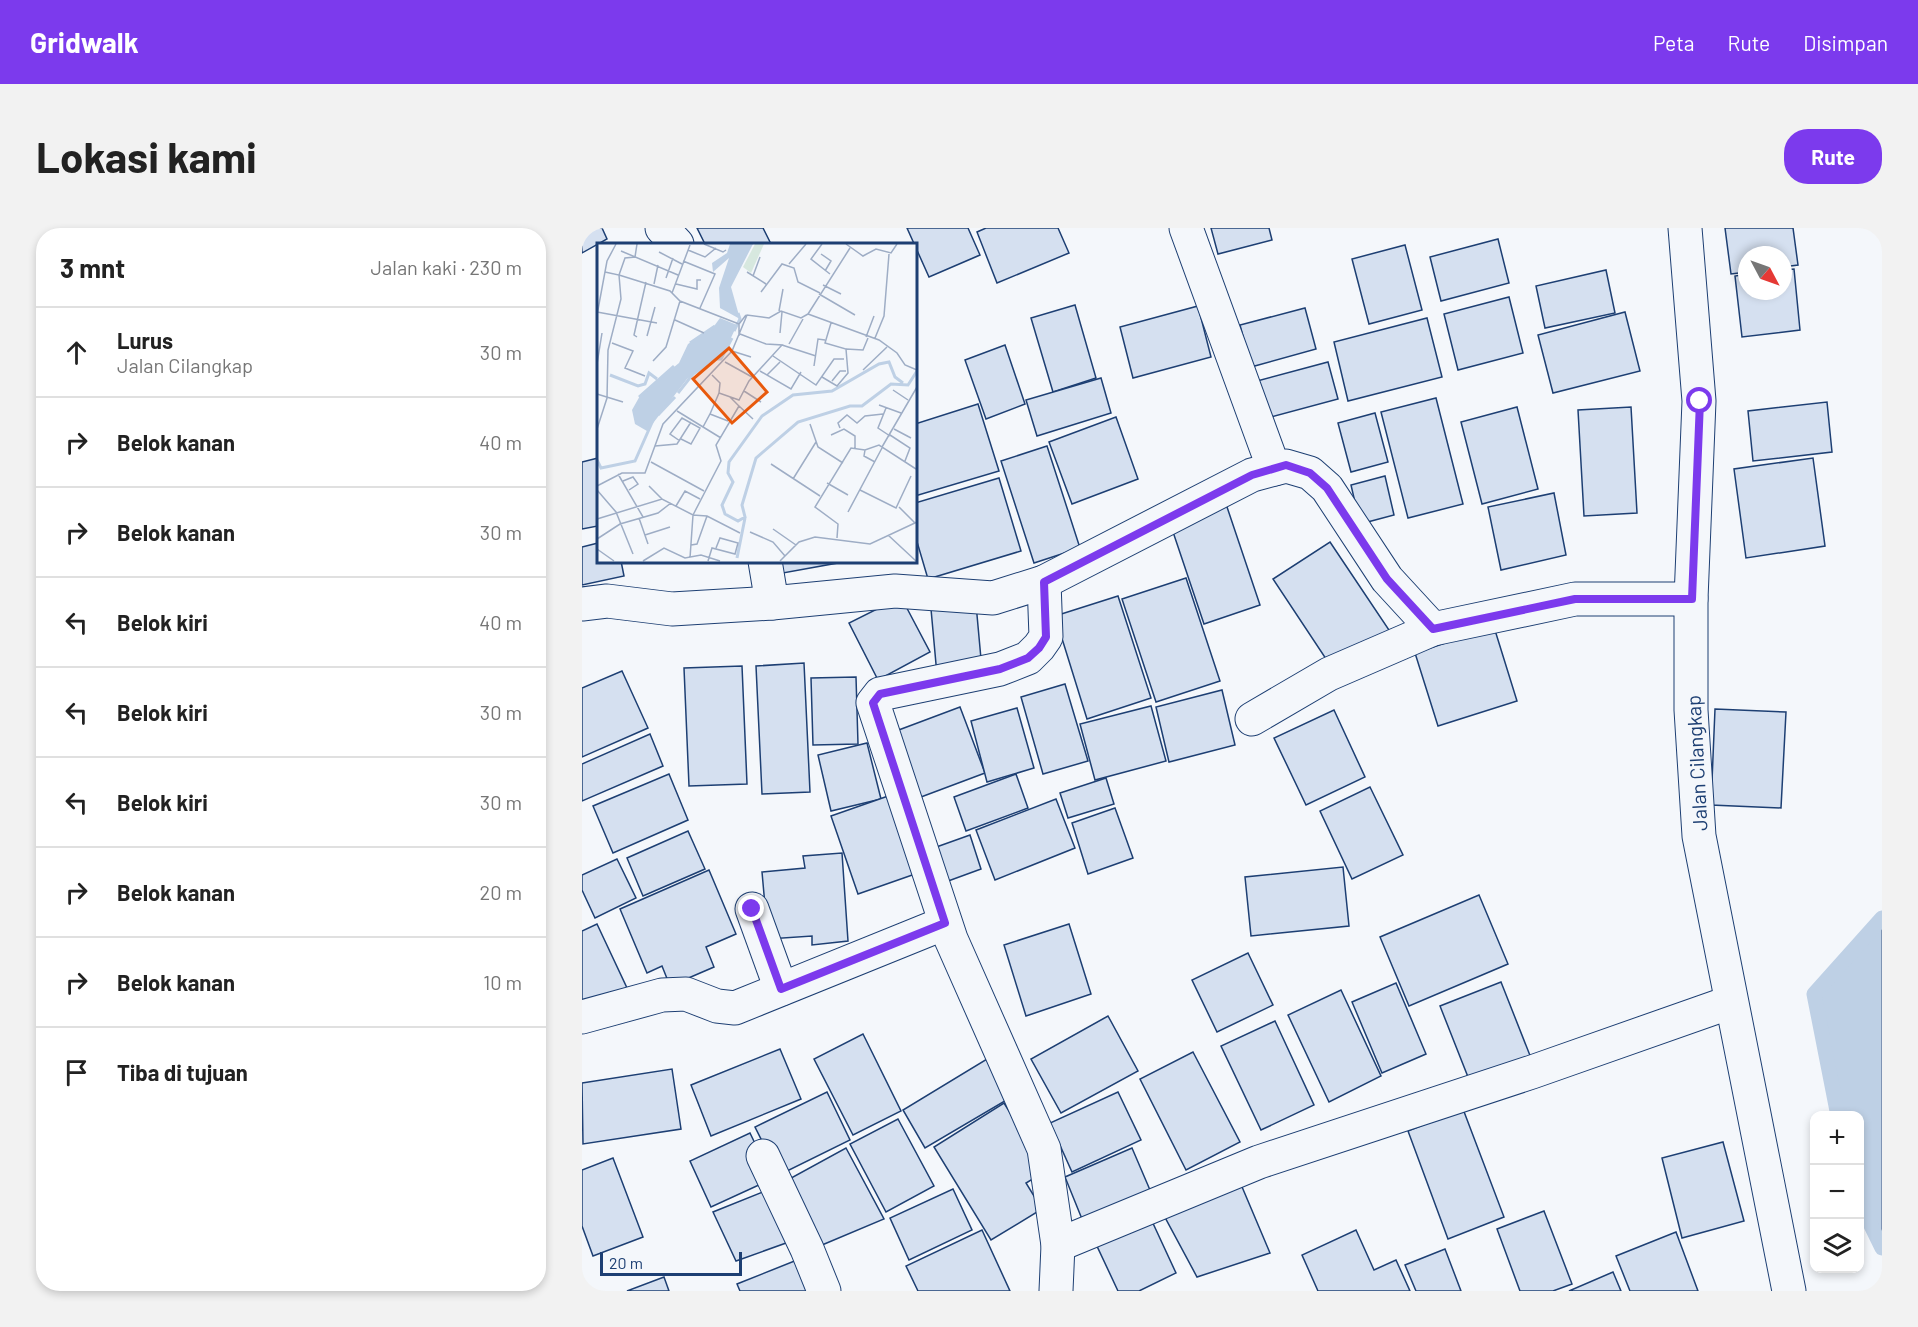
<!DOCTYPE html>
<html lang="id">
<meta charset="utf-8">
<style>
body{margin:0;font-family:Barlow,sans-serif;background:#f2f2f2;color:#222}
.controls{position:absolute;right:18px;bottom:18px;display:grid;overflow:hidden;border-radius:12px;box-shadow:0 3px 9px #0003}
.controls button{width:54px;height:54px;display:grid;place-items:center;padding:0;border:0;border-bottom:2px solid #e0e0e0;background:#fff;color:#222;font:30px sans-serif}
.compass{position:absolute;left:1156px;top:18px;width:54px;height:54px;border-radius:50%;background:#fff;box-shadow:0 3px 9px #0003;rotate:131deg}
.scale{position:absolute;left:18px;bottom:15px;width:142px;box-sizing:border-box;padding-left:6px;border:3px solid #1d3f73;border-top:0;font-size:16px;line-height:21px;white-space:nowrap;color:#1d3f73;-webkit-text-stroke:4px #f4f7fb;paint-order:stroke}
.stop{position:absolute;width:18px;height:18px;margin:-14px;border:4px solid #7c3aed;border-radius:50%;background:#fff}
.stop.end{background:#7c3aed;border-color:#fff;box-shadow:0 2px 6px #0008}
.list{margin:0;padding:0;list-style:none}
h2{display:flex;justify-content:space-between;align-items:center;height:78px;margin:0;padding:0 24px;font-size:26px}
h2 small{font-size:20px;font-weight:400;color:#767676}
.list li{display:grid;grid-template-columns:39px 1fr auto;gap:18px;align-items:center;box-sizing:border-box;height:90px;padding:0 24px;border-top:2px solid #e0e0e0}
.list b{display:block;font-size:22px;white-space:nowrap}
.list p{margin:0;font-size:20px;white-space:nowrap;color:#767676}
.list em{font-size:20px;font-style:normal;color:#767676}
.icon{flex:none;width:33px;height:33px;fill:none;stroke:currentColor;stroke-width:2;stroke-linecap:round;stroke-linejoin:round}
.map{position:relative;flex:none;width:1300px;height:1063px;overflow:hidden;border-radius:24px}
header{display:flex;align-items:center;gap:36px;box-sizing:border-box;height:84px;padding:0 30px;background:#7c3aed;color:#fff}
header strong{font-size:28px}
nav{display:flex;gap:33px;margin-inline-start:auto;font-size:21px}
.intro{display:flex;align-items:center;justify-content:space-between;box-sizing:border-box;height:144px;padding:0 36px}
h1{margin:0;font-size:42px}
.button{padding:15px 27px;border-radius:24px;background:#7c3aed;color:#fff;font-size:21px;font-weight:700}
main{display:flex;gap:36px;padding:0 36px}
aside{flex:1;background:#fff;border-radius:24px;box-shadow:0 3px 9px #0003}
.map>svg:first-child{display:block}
</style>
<header>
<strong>Gridwalk</strong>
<nav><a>Peta</a><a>Rute</a><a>Disimpan</a></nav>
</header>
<div class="intro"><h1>Lokasi kami</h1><a class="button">Rute</a></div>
<main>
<aside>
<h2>3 mnt<small>Jalan kaki · 230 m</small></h2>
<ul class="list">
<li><svg class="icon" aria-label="ahead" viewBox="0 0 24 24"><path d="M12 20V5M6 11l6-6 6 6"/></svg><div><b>Lurus</b><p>Jalan Cilangkap</p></div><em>30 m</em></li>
<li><svg class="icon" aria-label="right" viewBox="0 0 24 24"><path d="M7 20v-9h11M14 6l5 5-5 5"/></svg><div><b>Belok kanan</b></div><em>40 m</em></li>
<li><svg class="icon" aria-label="right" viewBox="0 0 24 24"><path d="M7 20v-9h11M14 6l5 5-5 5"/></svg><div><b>Belok kanan</b></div><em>30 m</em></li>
<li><svg class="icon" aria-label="left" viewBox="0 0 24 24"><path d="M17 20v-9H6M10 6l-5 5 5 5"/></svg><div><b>Belok kiri</b></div><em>40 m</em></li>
<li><svg class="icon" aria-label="left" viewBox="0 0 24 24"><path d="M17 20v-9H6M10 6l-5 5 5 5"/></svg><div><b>Belok kiri</b></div><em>30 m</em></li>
<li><svg class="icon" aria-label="left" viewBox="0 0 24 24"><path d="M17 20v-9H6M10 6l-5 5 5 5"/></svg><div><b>Belok kiri</b></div><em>30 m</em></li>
<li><svg class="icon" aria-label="right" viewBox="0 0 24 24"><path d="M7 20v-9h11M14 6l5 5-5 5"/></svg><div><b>Belok kanan</b></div><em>20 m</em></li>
<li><svg class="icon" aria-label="right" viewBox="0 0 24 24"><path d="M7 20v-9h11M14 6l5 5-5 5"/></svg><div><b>Belok kanan</b></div><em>10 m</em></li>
<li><svg class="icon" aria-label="arrive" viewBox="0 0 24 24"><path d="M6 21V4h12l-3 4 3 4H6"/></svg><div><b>Tiba di tujuan</b></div></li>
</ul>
</aside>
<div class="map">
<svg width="1300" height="1063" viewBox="0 0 1300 1063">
<rect width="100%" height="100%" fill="#f4f7fb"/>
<polygon fill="#bed0e5" stroke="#687fa3" stroke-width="1.5" points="1300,690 1300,1020 1278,975 1278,888 1256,887 1232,766"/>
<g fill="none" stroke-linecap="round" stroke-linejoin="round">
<g stroke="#bed0e5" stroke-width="15">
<polyline points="1256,888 1232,766 1300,690"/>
<polyline points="1278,975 1300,1020"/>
</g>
</g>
<g fill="#d5e0f0" stroke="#1d3f73" stroke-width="1.5">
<polygon points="0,0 20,0 25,11 0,25"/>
<polygon points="115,0 181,0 189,16 123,16"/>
<polygon points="325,0 386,0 398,27 347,49"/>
<polygon points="404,0 476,0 487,25 415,55 395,4"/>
<polygon points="629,0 687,0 690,12 636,26"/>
<polygon points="1143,0 1211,0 1216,37 1201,39 1201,27 1165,27 1165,44 1149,46"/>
<polygon points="916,11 927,55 859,73 848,29"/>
<polygon points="823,17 840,82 787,96 770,31"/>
<polygon points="1212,41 1218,102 1160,109 1153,48 1165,46 1165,63 1201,63 1201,42"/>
<polygon points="1024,42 1033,85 963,100 954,58"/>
<polygon points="927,69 941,125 876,142 862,86"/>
<polygon points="493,77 514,150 471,164 449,90"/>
<polygon points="616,78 629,129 551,150 538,99"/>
<polygon points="723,80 734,121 669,139 658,97"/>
<polygon points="1043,84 1058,143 971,165 956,107"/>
<polygon points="845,90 860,149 766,173 752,114"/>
<polygon points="423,117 443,176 404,191 383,132"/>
<polygon points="746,134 756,171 685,190 675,153"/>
<polygon points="519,150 529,185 455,208 444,172"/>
<polygon points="854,170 881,276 826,290 799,184"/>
<polygon points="1245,174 1250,224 1171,233 1166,183"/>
<polygon points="396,176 417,243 333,268 333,196"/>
<polygon points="935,179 956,261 900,276 879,194"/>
<polygon points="1049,179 1055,285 1002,288 996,182"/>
<polygon points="793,185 806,234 769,244 756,195"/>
<polygon points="534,189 556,251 490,276 467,214"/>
<polygon points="465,218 498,320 452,335 419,233"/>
<polygon points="16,230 16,298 0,301 0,234"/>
<polygon points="1231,230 1243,318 1164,330 1152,241"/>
<polygon points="803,248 812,287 778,296 769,257"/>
<polygon points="417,250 439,323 346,351 333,307 333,275"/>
<polygon points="972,265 984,327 919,342 906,279"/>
<polygon points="644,276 678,377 622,396 588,295"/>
<polygon points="748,314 807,402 750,440 691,351"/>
<polygon points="16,315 16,333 39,333 42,348 0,357 0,319"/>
<polygon points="187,333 261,333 261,334 190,347"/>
<polygon points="604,350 638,453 574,474 540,371"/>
<polygon points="536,368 569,470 505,491 473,388"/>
<polygon points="319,369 348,424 296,452 267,395"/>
<polygon points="394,376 400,442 355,447 349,381"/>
<polygon points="912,399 935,473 856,498 833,425"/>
<polygon points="222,435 228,564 180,566 174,438"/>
<polygon points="160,438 165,556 107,558 102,440"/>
<polygon points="40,443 66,500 0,529 0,460"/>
<polygon points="274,449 276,516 231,517 229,450"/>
<polygon points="483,456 506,533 461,546 439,469"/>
<polygon points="640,462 653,517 587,534 574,479"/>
<polygon points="569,478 584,533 513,552 498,496"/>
<polygon points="378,479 403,545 331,572 306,506"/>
<polygon points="435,480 452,540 405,554 389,493"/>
<polygon points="1133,481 1204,484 1199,580 1129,577"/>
<polygon points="752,482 783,549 724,577 692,510"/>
<polygon points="68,506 81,538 0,573 0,536"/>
<polygon points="285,515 299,571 249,583 236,527"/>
<polygon points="87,546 106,592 31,625 11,578"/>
<polygon points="434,546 446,580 384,603 372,569"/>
<polygon points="524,550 532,576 486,590 478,565"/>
<polygon points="788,559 821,627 770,651 738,583"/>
<polygon points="309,567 336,645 276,666 249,588"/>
<polygon points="474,571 493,620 413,652 394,602"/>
<polygon points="533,580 551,630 506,646 490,595"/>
<polygon points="106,603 123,641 61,668 45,630"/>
<polygon points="388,607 399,641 358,656 346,622"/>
<polygon points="260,625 266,713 230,717 230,708 186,711 180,644 223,640 221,628"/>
<polygon points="35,631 54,670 13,690 0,662 0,647"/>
<polygon points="761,639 767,698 669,708 663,649"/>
<polygon points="127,642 154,706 124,719 132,739 88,758 80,738 65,745 38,681"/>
<polygon points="897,667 926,736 827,778 798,709"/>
<polygon points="15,696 45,760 0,781 0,703"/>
<polygon points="487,696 509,766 444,788 422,717"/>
<polygon points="666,725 691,777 635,804 610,752"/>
<polygon points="919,754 949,830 888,854 858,778"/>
<polygon points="814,755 844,826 800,845 770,774"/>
<polygon points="759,762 799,848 747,874 706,787"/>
<polygon points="526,788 556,843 479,885 449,831"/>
<polygon points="693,793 732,877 679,902 639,818"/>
<polygon points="281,806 319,883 271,907 232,831"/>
<polygon points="198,821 219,871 129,908 109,857"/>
<polygon points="611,824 658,914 604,942 558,851"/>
<polygon points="405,831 428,870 343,920 321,882"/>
<polygon points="90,841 99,901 1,916 0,855"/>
<polygon points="245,864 268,912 197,947 173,899"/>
<polygon points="536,864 559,912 490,944 468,895"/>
<polygon points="422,875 464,943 444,955 460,981 409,1012 352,919"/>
<polygon points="881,881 922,989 866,1011 826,903"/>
<polygon points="316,891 352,958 304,984 268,916"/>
<polygon points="168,905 190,951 129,979 108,933"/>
<polygon points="1141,914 1162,993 1100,1010 1080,930"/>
<polygon points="264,920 302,991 240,1017 200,955"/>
<polygon points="550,920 568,962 500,991 483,949"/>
<polygon points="31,930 61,1009 11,1028 0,998 0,942"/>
<polygon points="655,947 688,1025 615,1049 578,980"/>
<polygon points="193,959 218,1010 154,1033 131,984"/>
<polygon points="371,961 390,1002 327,1032 308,990"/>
<polygon points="962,983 990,1056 971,1063 938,1063 915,1001"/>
<polygon points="569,991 594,1045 557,1063 536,1063 514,1016"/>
<polygon points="400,1002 428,1063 336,1063 324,1038"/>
<polygon points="774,1002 792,1042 814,1032 828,1063 736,1063 720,1027"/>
<polygon points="1094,1004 1116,1063 1048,1063 1034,1028"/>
<polygon points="863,1021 879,1063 834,1063 823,1037"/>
<polygon points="225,1028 238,1063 158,1063 155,1056"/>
<polygon points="1031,1044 1039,1063 987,1063"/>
<polygon points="82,1049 87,1063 45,1063"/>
</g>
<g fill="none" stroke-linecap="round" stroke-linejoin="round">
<defs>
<g id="street">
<polyline points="80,0 95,16"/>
<polyline points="604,0 692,241"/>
<polyline points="183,333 190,375 313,363 411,370 462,354 670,247 704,238 728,245 745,260 805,351 851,401 993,371 1109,371"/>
<polyline points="462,354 464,409 457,419 446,430 418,441 298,466 291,475 369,711 462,921 476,1017 474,1063"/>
<polyline points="0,376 25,373 90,381 190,375"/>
<polyline points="670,491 747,446 851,401"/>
<polyline points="170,681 199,761"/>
<polyline points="0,789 80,767 104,766 135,778 153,780 363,695"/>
<polyline points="181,928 225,1021 242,1063"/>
<polyline points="476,1017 677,934 950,844 1149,774"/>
</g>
<polyline id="secondary" points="1103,0 1117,173 1109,371 1109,482 1117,608 1207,1063"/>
</defs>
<use href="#street" stroke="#1d3f73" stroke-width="35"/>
<use href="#secondary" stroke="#1d3f73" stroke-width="35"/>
<use href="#street" stroke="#f4f7fb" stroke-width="33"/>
<use href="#secondary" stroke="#f4f7fb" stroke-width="33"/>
</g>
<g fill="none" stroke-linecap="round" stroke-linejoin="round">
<polyline stroke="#7c3aed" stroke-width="8" points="170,681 199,761 363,695 291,475 298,466 418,441 446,430 457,420 464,409 462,354 670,247 704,237 728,245 745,260 805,351 851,401 993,371 1110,371 1118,173"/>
</g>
<g text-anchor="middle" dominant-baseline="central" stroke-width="4.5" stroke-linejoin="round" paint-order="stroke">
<g font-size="20" fill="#1d3f73" stroke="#f4f7fb">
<text transform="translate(1114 535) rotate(-93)">Jalan Cilangkap</text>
</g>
</g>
<g transform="translate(15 15)">
<rect width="320" height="320" fill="#f4f7fb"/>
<path d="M158,1H167L154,30L146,24Z" fill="#d7e8df"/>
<path d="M133,1H156L134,44L143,76L123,65L122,45L132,15L116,29L115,20L130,10ZM123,75L140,82L124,116H118L90,136L50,188L38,181L35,167L44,151L82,120L91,101L115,86Z" fill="#bed0e5"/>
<path fill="none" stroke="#bed0e5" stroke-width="3" d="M137,88L143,76L141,70M93,100L118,83M13,132L41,143L48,141L52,130L60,136M306,140L298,134L292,119L282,121L235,148L196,152L165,173L132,219L131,230L136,239L125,262L128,271L141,278L148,274L145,262L159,215L201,179L253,163H265L294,141L311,142L320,128M81,150L96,131L118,116H124L135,95M42,154L77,123M61,172L78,154M0,217L4,225L38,218L57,175M140,315L148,275"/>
<path fill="none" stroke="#9eadc5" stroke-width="1.5" d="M40,1L38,14L28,15L22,32L73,48L83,58L142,81M107,1L126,9L129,7M225,1L214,16L233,31M249,1L266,13L279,6L294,10L300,1M91,7L108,14L119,5M24,8L81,32M62,9L85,21M224,11L234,18L228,28M86,18L118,31L103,65M192,21L209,1M150,29L169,41M156,33L163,14M69,35L76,15M57,41L61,22M79,41L100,46V37H104M226,42L244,51M164,49L185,21L197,25L201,39L223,50M75,50L93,2M222,51L258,72M182,68L186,46M0,69L60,80M211,71L282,97L300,110L308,122L320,127M211,71L253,5M0,72L10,18L19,1M78,77L107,90M183,90L185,69M50,93L58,64M142,93V81L149,72M40,94L37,92L49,39M269,94L277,73M278,95L287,73L292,11M15,100L36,108L28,125L48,133M192,101L206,76M185,102L219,113M249,106L266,107L271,95M135,108L154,114M176,113L219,142L237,116H247M56,118L69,104L83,58M128,119L155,134M0,121L5,90M217,123L221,96L228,97M266,127L290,104M163,128L194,146L204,129M115,132L123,140L122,150L142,157L152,138L185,102L169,101L143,91M170,132L183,119M225,134L240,143L251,130L249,106L228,100L234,80M235,138L243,128H249M296,147L311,157M147,148L164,159M0,151L26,159M282,162L304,170M142,163L156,176M289,165L281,185L293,193M80,168L124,195M113,171L122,150M213,181L221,204L246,220M106,184L113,171L131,178M243,185L241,180L250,172L260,180L268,173L286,171M0,186L10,155L11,107L24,56L22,32L8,29M297,186L314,195M234,192L247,186L258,193V205M293,192L313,205L308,218M83,198L73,191L85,175L103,185L94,201L84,196M58,203L80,201L94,179M285,204L320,144M268,207L267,213L278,219M54,219L107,248M174,221L223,253M21,231L46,274M196,236L219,199M26,238L36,234L41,241L32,247M230,240L251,252M0,243L25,230H48L66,181L135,108L150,72L172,75L184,68L204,75L211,71M52,243L65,256M0,247L19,269L36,311M263,247L299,265L314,233M79,263L88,248L103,256M302,264L318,280M251,269L285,205M42,275L51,301M0,276L65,256L96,272L124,218L119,202L142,163L133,154M176,286L199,302M153,289L176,299L188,313M48,292L73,284M291,292L319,318M240,295L241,281L218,264L254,205L268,207L282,202L319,226M0,296L23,281L61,270L74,260M94,302L100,301L110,273M0,306L17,318M93,315L96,272L110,273L143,290M46,318L67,305L88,315L104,312L123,318M111,318L115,305L138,311L141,300L123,295L119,305M183,318L202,299L218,294L273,301L320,279"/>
<path fill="#e8590c" fill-opacity="0.15" stroke="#e8590c" stroke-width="3" d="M132,105L170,149L135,180L96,136Z"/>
<rect width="320" height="320" fill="none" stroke="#1d3f73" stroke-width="3"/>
</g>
</svg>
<div class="controls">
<button>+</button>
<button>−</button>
<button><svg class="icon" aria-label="layers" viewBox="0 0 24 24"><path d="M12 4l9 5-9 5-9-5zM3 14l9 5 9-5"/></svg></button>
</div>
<svg class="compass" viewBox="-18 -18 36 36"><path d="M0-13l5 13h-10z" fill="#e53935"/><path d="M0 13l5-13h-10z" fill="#767676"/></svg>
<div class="scale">20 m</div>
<div class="stop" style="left:1118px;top:173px"></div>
<div class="stop end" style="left:170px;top:681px"></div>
</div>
</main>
